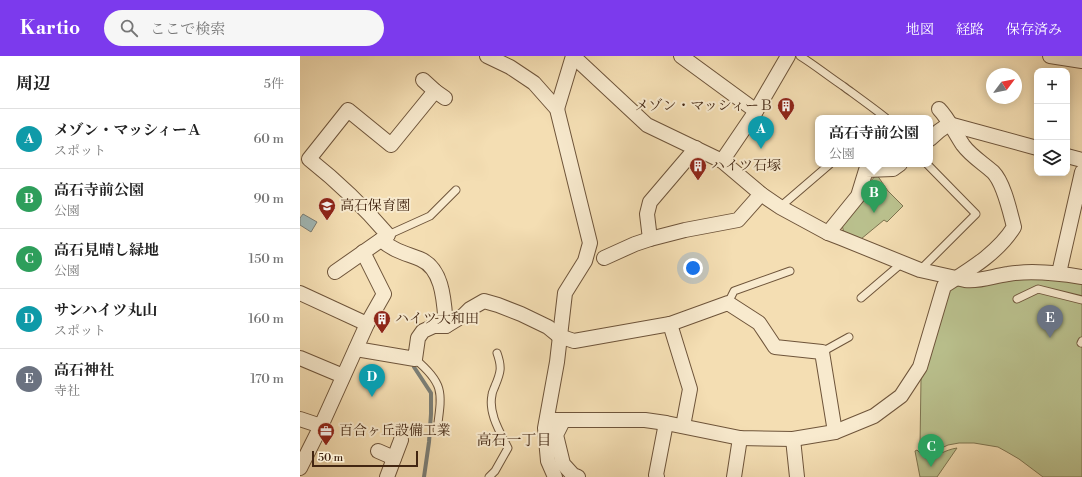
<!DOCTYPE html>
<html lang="ja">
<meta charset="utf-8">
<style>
body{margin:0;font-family:"Libre Bodoni","Noto Serif JP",serif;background:#f6f6f6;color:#222}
.controls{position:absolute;right:12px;top:12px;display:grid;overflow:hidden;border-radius:8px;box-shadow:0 2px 10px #0003}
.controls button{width:36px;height:36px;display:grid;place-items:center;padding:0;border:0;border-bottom:1px solid #e0e0e0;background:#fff;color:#222;font:20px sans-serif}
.compass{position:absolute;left:686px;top:12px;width:36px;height:36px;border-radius:50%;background:#fff;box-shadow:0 2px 10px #0003;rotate:58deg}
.scale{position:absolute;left:12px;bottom:10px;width:106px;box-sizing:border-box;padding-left:4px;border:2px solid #422612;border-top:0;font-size:11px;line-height:14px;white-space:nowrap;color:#422612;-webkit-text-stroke:3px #f8eace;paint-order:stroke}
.you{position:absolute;left:393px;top:212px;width:14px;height:14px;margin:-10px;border:3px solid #fff;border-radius:50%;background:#1a73e8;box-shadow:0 0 0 6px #1a73e833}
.badge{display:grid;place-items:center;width:26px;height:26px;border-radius:50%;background:#7c3aed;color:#fff;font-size:13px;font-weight:700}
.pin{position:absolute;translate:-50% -33px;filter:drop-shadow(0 1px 2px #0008)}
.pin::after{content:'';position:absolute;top:21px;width:14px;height:12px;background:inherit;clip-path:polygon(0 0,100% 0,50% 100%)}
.popup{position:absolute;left:515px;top:59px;width:118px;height:52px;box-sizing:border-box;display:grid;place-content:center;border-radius:8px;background:#fff;filter:drop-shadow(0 1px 3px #0005);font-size:13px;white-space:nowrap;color:#767676}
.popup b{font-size:15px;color:#222}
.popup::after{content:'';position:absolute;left:50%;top:100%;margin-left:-8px;border:8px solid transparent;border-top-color:#fff}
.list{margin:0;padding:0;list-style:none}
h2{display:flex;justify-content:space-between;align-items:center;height:52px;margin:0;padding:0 16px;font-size:17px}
h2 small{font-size:13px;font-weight:400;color:#767676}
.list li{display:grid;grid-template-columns:26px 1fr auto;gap:12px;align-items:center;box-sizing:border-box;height:60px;padding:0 16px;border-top:1px solid #e0e0e0}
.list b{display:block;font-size:15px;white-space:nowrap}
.list p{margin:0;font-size:13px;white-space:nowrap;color:#767676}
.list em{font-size:13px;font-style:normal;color:#767676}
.icon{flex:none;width:22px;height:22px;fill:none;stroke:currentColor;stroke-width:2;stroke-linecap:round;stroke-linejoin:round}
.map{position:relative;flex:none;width:782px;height:421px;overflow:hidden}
header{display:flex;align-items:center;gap:24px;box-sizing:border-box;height:56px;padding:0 20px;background:#7c3aed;color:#fff}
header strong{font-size:19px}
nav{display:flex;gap:22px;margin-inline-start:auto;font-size:14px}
.search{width:280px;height:36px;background:#f6f6f6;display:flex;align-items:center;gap:10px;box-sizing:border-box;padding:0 14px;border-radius:22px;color:#767676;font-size:15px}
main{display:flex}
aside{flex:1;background:#fff}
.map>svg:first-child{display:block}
</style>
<header>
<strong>Kartio</strong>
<div class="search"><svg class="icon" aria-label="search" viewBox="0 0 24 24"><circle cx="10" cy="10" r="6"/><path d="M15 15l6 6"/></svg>ここで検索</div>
<nav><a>地図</a><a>経路</a><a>保存済み</a></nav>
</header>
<main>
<aside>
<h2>周辺<small>5件</small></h2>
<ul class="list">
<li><span class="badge" style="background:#0f9aa8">A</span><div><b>メゾン・マッシィーＡ</b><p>スポット</p></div><em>60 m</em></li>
<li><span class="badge" style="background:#2e9e5b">B</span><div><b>高石寺前公園</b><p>公園</p></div><em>90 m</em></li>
<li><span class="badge" style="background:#2e9e5b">C</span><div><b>高石見晴し緑地</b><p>公園</p></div><em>150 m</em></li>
<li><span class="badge" style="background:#0f9aa8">D</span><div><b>サンハイツ丸山</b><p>スポット</p></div><em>160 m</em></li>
<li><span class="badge" style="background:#6b7280">E</span><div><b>高石神社</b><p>寺社</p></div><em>170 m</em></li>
</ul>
</aside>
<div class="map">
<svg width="782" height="421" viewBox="0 0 782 421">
<rect width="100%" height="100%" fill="#f4deb3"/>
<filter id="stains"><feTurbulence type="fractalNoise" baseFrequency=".005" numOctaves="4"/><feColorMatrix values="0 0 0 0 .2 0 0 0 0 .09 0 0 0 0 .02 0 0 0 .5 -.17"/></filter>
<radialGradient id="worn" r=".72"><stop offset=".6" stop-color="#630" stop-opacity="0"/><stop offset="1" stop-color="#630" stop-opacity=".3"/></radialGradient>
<g fill="#bac18e" stroke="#7e7450">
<polygon points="576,119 577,119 588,135 603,150 587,166 584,164 561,183 544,177 542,169 570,126"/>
<polygon points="721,219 782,226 782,421 743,421 719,403 707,396 698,391 674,387 659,387 648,389 629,398 623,395 620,390 621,323 649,231 662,227"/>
<path d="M657,392L637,421H620L615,395L617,394L625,402C637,401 644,394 657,392Z"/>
</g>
<polygon fill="#a1b9b8" stroke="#7b7e76" points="3,158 17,166 11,176 0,169 0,162"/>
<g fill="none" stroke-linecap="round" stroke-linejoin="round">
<polyline stroke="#7b7e76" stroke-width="4" points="114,311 131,337 131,358 129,386 124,421"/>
<defs>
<g id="lane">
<path d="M500,0C516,10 528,20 543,30C558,41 572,51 586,62"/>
<polyline points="480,151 530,108"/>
<polyline points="88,179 130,160 156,134"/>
<polyline points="620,214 676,158 627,108"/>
<polyline points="561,242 602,207"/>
<polyline points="717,243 738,233 782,244"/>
<polyline points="428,247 434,235 490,215"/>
<polyline points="781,287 782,285"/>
<polyline points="522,296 549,281"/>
<path d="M115,303C145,328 142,337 137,374"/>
<path d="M189,421L195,415L208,392C200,376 188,357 192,339C192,336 194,333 195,330C201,316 202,311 197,297"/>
</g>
<g id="street">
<polyline points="187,0 210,11 234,27 257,53 290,187 285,205 265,237 257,306 245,372 248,405 255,421"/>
<path d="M273,0L347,69L422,105L461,138L480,151L528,177L541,182L620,214L665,224C680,226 693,220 708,218C732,214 757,217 782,221"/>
<polyline points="381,0 456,55"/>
<polyline points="750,0 782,5"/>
<polyline points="135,35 145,42"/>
<polyline points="257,53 273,0"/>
<polyline points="630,83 639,75 649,68 737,92"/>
<polyline points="767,100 782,104"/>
<polyline points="422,105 456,55 488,0"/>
<polyline points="528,177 558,140 566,114 593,113 600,108"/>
<polyline points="350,183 347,158 350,146 396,92"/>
<path d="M81,184C94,195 105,197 120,203C144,213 144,248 146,270"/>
<polyline points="304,202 335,188 350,183 385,174 438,164 461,138"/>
<path d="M35,216L88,179C64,151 38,126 9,103L48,54L91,89L135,35L123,24"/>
<polyline points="759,217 782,116"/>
<polyline points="0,237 67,268"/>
<polyline points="370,268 390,333 383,370"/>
<polyline points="56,293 115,303 118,282 123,275 134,270 146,270 164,259 170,253 184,245 198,249 221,258 248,271 259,280 274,285 370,268 428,247 459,267 475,291 522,296 535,376"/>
<polyline points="0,302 43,320"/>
<polyline points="0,363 21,370"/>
<path d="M248,364H345L366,367L440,382L493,383L535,376L574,360L601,340L620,311L644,230C669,214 698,197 714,171C710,156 704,127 693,116C683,107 671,100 663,89C655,77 648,62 639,53"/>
<polyline points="263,365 256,379 263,408 273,419 278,421"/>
<polyline points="493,383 497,421"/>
<polyline points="78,395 94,402"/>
<polyline points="0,412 21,370 67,268 84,238 63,196"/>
<polyline points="87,421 101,384"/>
<polyline points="357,421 356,419 366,367"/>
<polyline points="434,421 440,382"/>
</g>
</defs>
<use href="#lane" stroke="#6e543a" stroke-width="9"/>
<use href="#street" stroke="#6e543a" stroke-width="16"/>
<use href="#lane" stroke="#f8eace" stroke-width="7"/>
<use href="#street" stroke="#f8eace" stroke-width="14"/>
</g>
<defs>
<symbol id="building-pin" viewBox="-11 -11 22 30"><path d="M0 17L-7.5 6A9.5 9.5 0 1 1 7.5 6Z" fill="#8f2418" stroke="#f8eace"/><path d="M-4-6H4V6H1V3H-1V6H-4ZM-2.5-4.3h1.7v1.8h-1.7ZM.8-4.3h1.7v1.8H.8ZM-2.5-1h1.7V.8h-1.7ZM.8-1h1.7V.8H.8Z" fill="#fff"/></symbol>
<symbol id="school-pin" viewBox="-11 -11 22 30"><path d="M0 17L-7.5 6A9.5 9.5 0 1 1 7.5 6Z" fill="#8f2418" stroke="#f8eace"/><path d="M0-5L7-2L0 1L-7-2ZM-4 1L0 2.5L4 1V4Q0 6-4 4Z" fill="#fff"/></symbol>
<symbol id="office-pin" viewBox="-11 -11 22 30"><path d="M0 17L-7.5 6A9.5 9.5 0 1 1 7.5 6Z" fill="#8f2418" stroke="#f8eace"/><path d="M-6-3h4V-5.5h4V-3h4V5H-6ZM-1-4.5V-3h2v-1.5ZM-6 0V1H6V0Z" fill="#fff"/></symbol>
</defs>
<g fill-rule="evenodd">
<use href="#building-pin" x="476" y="40" width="20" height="27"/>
<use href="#building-pin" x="388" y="100" width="20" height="27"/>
<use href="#school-pin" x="17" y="140" width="20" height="27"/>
<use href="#building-pin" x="72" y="253" width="20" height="27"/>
<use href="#office-pin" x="16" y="365" width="20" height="27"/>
</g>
<g text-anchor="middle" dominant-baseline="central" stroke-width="4" stroke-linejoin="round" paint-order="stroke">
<g font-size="14" fill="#422612" stroke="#f8eace" text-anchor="start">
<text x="473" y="50" text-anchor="end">メゾン・マッシィーＢ</text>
<text x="411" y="110">ハイツ石塚</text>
<text x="40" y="150">高石保育園</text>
<text x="95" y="263">ハイツ大和田</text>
<text x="39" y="375">百合ヶ丘設備工業</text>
</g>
<g font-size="15" fill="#422612" stroke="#f8eace">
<text x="214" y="384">高石一丁目</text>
</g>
</g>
<rect width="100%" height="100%" filter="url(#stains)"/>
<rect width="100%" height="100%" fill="url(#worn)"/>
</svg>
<div class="controls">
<button>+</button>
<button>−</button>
<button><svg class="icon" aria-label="layers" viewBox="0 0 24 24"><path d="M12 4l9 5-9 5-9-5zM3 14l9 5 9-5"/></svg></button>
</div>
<svg class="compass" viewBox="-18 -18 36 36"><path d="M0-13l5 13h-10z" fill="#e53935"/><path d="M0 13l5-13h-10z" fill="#767676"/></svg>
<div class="scale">50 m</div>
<div class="you"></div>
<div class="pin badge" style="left:461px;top:93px;background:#0f9aa8">A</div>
<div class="pin badge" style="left:574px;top:157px;background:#2e9e5b">B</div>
<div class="popup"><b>高石寺前公園</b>公園</div>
<div class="pin badge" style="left:631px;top:411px;background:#2e9e5b">C</div>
<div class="pin badge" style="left:72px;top:341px;background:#0f9aa8">D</div>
<div class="pin badge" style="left:750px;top:282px;background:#6b7280">E</div>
</div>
</main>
